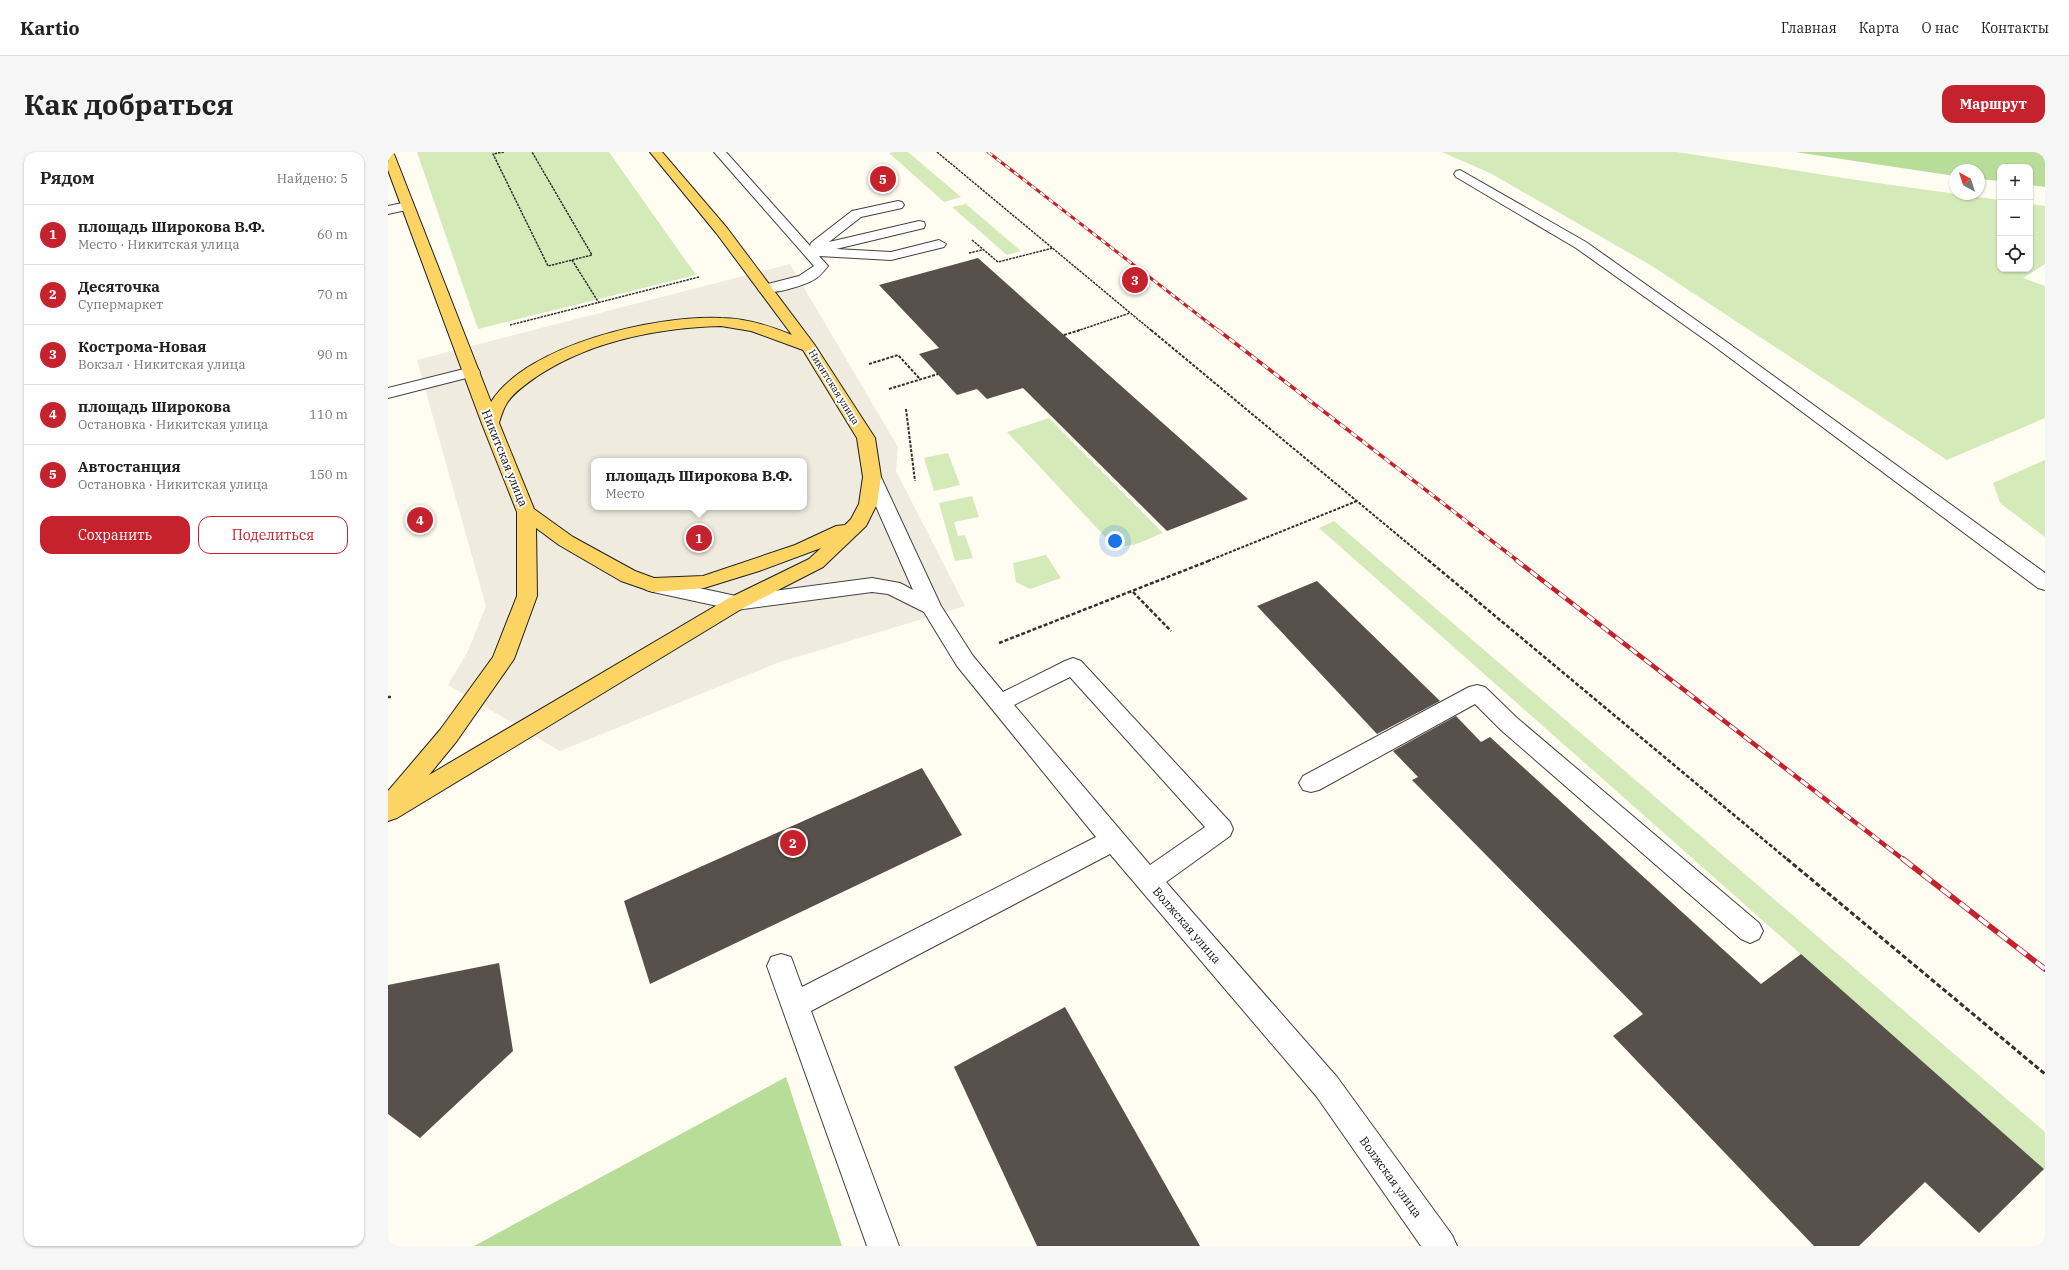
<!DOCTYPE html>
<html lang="ru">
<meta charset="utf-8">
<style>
body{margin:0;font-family:"IBM Plex Serif",serif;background:#f6f6f6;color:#222}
.controls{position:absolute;right:12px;top:12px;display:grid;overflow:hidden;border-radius:8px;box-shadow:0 1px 3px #0004}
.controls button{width:36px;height:36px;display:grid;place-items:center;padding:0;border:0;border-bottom:1px solid #e0e0e0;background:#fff;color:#222;font:20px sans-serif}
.compass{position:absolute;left:1561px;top:12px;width:36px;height:36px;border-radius:50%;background:#fff;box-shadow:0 1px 3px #0004;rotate:321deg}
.you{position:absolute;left:727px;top:389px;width:14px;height:14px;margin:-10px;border:3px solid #fff;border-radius:50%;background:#1a73e8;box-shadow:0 0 0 6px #1a73e833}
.badge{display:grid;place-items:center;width:26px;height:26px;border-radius:50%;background:#c5222d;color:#fff;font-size:13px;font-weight:700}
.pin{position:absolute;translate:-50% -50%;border:2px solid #fff;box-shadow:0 1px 4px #0006}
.popup{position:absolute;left:203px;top:306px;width:216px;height:52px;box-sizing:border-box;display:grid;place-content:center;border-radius:8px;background:#fff;filter:drop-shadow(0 1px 3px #0005);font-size:13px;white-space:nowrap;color:#767676}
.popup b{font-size:15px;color:#222}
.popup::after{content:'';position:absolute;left:50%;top:100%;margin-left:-8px;border:8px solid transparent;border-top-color:#fff}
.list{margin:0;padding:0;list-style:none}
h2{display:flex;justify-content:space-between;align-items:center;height:52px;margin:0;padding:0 16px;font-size:17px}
h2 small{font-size:13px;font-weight:400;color:#767676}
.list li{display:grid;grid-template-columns:26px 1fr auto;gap:12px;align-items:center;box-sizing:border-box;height:60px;padding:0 16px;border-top:1px solid #e0e0e0}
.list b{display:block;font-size:15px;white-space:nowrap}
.list p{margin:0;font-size:13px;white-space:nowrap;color:#767676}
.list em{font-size:13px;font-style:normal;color:#767676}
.actions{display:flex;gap:8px;padding:12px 16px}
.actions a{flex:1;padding:9px 0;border:1px solid #c5222d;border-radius:12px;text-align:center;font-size:14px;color:#c5222d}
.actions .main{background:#c5222d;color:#fff}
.icon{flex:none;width:22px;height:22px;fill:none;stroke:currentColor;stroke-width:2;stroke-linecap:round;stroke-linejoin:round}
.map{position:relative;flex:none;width:1657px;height:1094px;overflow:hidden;border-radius:12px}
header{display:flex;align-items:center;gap:24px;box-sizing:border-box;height:56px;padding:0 20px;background:#fff;border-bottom:1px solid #e0e0e0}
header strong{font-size:19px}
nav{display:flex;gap:22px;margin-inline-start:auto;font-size:14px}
.intro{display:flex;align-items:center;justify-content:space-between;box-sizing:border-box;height:96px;padding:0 24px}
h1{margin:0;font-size:28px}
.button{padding:10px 18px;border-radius:12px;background:#c5222d;color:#fff;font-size:14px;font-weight:700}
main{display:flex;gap:24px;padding:0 24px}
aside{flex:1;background:#fff;border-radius:12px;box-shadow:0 1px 3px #0004}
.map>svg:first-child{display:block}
</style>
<header>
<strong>Kartio</strong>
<nav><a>Главная</a><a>Карта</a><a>О нас</a><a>Контакты</a></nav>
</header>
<div class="intro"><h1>Как добраться</h1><a class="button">Маршрут</a></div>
<main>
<aside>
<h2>Рядом<small>Найдено: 5</small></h2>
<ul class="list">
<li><span class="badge">1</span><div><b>площадь Широкова В.Ф.</b><p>Место · Никитская улица</p></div><em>60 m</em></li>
<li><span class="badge">2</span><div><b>Десяточка</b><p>Супермаркет</p></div><em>70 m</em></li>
<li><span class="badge">3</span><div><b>Кострома-Новая</b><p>Вокзал · Никитская улица</p></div><em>90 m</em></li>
<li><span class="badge">4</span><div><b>площадь Широкова</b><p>Остановка · Никитская улица</p></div><em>110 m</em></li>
<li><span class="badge">5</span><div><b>Автостанция</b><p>Остановка · Никитская улица</p></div><em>150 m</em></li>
</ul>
<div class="actions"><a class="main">Сохранить</a><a>Поделиться</a></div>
</aside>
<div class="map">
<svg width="1657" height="1094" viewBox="0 0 1657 1094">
<rect width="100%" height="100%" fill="#fffcf1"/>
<g fill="#d4ebb9">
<polygon points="29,0 221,0 308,123 90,177"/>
<polygon points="506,0 520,0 573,45 556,50 501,1"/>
<polygon points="1054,0 1289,0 1482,30 1612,48 1612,117 1642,117 1642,52 1657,54 1657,112 1635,126 1657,134 1657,266 1559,308 1264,114 1102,21"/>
<polygon points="578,52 633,99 619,103 564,55"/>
<path d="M661,266L775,381C758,387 740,400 723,391L619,280Z"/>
<polygon points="560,301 572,333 546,339 536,306"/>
<polygon points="1657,308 1657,385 1612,351 1605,331"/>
<polygon points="584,344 591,365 566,370 570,384 577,383 585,406 567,409 551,351"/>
<polygon points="946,369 1657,980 1657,1018 931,376"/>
<polygon points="658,403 673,426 642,437 628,430 625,411"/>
</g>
<g fill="#b8dd98">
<polygon points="1407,0 1657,0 1657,35 1642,33 1642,15 1612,15 1612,29 1591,27 1591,18 1567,18 1567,24"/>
<polygon points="398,925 454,1094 86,1094"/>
</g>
<path fill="#f0ebdf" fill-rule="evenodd" d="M402,112L510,295L508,319L577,454L389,511L172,599L60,533L80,499L98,454L29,208ZM206,309H416V355H206Z"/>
<g fill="#58504b">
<polygon points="590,106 676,183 860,347 779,379 635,236 599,247 589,237 569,243 531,202 551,196 491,133"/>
<polygon points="929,429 1052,549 989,582 869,454"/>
<polygon points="1068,564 1093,590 1102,585 1373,832 1413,802 1656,1017 1591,1081 1537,1030 1471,1094 1426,1094 1225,884 1255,862 1024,628 1030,625 1005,599"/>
<polygon points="534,616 574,683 262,832 236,749"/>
<polygon points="111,811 125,899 32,986 0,962 0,833"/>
<polygon points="677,855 812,1094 649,1094 566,915"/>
</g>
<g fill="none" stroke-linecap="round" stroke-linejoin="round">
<defs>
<g id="minor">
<path d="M326,0H338L423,95L422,93L424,90L464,59L510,49L514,50L516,53L514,56L473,65L441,90L531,69L536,70L537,73L536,76L448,97L503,100L551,88L558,92L556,95L503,108L431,104L440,114C436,119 432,124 427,127C416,134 384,143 372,140L370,137L372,134L411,124L426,114Z"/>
<polygon points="1072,18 1198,90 1336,188 1657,421 1657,438 1650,436 1326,194 1188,96 1068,25 1066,22 1068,19"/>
<polygon points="19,50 25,54 23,57 0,62 0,54"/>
<polygon points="84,215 90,217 92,220 90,223 0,246 0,236"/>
<path d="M484,320L490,321L493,325L553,454L585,504L615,540L677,509L685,506L693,509L842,670L845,677L842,684L778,730L949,925L1064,1083L1069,1094H1033L929,945L722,702L423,859L511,1094H479L379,814L383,805L393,802L403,805L414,835L708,685L569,514L536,460L500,442L484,440L348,458L265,440L258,438L255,433L258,428L265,426L348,444L484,426L512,431L525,438L475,325L478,321ZM682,525L817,675L762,713L626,553Z"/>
<polygon points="1089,533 1097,535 1129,566 1371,771 1375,779 1371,787 1362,791 1353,787 1113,578 1087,552 931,638 923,640 915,638 911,631 915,624 1081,535"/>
</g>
<path id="major" d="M0,0L6,2L103,250C140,192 268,163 333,166C358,166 382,174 404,183L329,82L262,0H274L339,76L426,192L487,286L493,325L489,352L478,374L435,415L355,456L9,666L0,669V639L52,578L105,505L129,444V360L94,272L0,18ZM333,174L363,179L415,198L469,286L475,325L471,352L463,367L457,373L448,374L407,393L315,424L266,426L247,419L185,385L146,357L111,271C113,264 115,257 119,251C125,241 138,232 148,225C202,189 269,176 333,174ZM148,376L171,393L233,429L265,440L316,436L371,419L433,396L421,407L341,446L41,623L68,590L126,507L149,444Z"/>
</defs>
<use href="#minor" stroke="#424242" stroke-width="2"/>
<use href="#major" stroke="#202020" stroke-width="2"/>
<g stroke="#313131" stroke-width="1.5" stroke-dasharray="2.5 1" stroke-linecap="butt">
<polyline points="116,0 105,2 160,114 204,103 144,0"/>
<polyline points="549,0 764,179"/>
<polyline points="584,88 610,110 665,96"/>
<polyline points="581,101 594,98"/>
<polyline points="184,108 211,151"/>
<polyline points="122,173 311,125"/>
<polyline points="689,179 742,161"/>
</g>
<g stroke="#313131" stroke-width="2" stroke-dasharray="3 1.5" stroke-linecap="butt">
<polyline points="763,178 1041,409"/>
<polyline points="676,183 692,178"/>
<polyline points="481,212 510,203 532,227"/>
<polyline points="501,237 550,222"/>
<polyline points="518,257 527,329"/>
<polyline points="820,409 969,349"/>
</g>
<g stroke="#313131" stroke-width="2.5" stroke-dasharray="4 2" stroke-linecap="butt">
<polyline points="1040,408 1400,708"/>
<polyline points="745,440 783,479"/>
<polyline points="611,491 823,408"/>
<polyline points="0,545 3,545"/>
</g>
<polyline stroke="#313131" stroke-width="3" stroke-dasharray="5 2.5" stroke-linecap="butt" points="1399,707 1657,922"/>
<use href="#minor" fill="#fff" fill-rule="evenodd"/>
<use href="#major" fill="#fcd464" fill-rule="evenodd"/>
<defs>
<polyline id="rail-far3" points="600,0 831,179"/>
<polyline id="rail-far2" points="830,178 1130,409"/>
<polyline id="rail-far1" points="1128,408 1516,708"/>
<polyline id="rail" points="1515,707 1657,817"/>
</defs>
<use href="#rail-far3" stroke="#c5222d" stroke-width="3"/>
<use href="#rail-far2" stroke="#c5222d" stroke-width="3.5"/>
<use href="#rail-far1" stroke="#c5222d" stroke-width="4.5"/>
<use href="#rail" stroke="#c5222d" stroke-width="5.5"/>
<use href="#rail-far3" stroke="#fff" stroke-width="2" stroke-dasharray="5.5" stroke-linecap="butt"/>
<use href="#rail-far2" stroke="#fff" stroke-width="2.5" stroke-dasharray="7" stroke-linecap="butt"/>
<use href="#rail-far1" stroke="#fff" stroke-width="3" stroke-dasharray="9" stroke-linecap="butt"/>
<use href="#rail" stroke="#fff" stroke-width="4" stroke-dasharray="12" stroke-linecap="butt"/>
</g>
<g text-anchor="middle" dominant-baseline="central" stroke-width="4" stroke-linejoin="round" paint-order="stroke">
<g font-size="10" fill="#0f0f0f" stroke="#fff">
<text transform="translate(446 235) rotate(58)">Никитская улица</text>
</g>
<g font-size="12" fill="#0f0f0f" stroke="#fff">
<text transform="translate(117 306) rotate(68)">Никитская улица</text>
<text transform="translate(799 773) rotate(49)">Волжская улица</text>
<text transform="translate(1003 1025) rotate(54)">Волжская улица</text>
</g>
</g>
</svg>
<div class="controls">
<button>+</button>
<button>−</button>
<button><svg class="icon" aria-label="locate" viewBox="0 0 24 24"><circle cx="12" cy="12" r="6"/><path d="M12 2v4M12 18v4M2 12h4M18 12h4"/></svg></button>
</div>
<svg class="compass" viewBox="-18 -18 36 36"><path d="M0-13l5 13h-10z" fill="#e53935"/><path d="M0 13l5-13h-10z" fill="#767676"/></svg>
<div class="you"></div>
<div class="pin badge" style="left:311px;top:386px">1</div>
<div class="popup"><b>площадь Широкова В.Ф.</b>Место</div>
<div class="pin badge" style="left:405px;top:691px">2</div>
<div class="pin badge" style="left:747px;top:128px">3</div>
<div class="pin badge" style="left:32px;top:368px">4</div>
<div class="pin badge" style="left:495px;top:27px">5</div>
</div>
</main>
